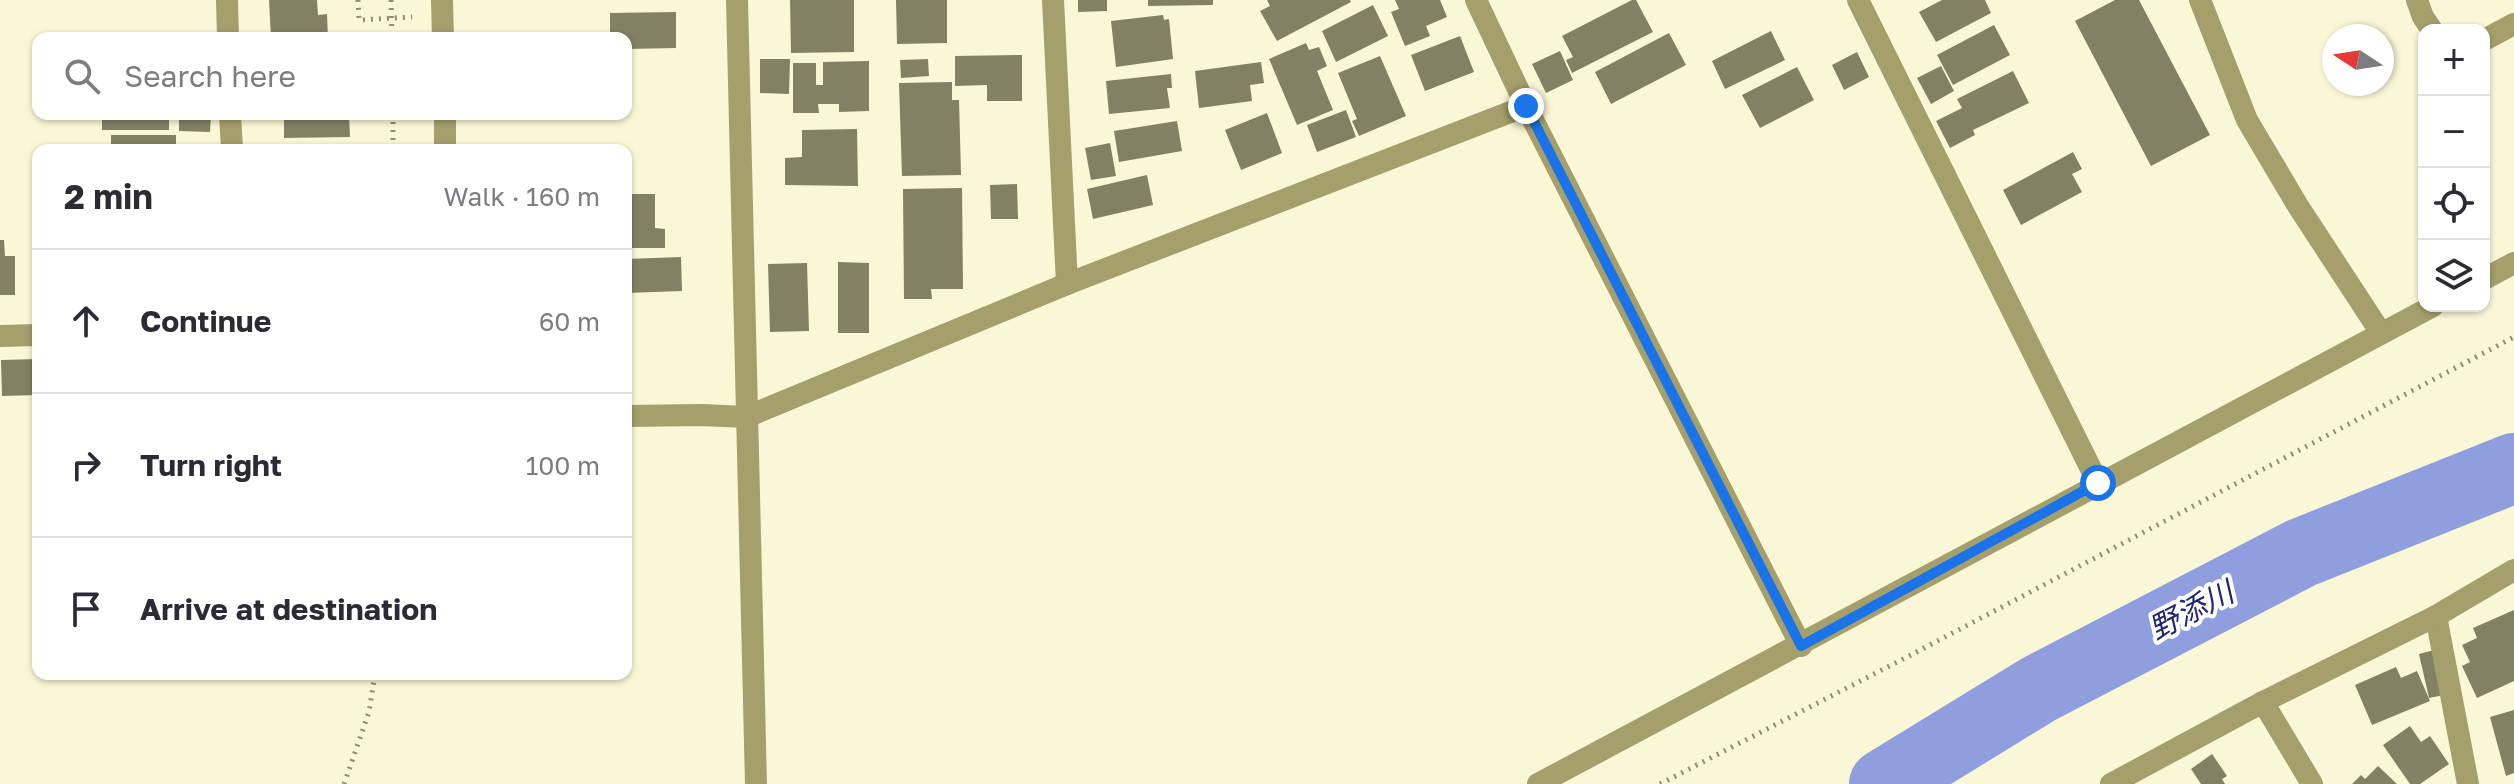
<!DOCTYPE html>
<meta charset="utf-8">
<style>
body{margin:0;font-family:"Golos Text","Noto Sans JP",sans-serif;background:#f7f7f7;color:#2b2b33}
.controls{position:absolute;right:24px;top:24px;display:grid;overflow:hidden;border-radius:16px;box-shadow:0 2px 6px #0004}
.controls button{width:72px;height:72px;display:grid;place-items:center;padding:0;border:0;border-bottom:2px solid #e1e1e2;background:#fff;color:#2b2b33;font:40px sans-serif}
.compass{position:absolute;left:2322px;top:24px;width:72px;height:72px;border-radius:50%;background:#fff;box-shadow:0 2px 6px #0004;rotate:282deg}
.stop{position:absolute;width:24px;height:24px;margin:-18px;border:6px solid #1a73e8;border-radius:50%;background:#fff}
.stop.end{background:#1a73e8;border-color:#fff;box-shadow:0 2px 8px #0008}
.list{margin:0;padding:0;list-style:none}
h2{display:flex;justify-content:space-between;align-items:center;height:104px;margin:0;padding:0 32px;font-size:34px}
h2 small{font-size:26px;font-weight:400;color:#7c7c81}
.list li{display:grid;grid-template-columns:52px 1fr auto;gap:24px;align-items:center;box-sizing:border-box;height:144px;padding:0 32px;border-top:2px solid #e1e1e2}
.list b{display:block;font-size:30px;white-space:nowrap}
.list em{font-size:26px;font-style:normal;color:#7c7c81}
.icon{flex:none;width:44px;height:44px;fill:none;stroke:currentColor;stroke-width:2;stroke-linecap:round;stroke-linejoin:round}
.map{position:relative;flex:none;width:2514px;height:784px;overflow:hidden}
.search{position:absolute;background:#fff;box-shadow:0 2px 6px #0004;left:32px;top:32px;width:600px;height:88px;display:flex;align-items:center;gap:20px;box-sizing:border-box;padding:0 28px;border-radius:16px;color:#7c7c81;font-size:30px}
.panel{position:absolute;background:#fff;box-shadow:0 2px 6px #0004;left:32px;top:144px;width:600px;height:536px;border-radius:16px}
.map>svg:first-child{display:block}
</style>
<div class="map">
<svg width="2514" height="784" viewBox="0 0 2514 784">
<rect width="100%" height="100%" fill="#faf7d7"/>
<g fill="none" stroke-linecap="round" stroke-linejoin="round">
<polyline stroke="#8e9edf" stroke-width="70" points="1884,784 2039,689 2301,553 2514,468"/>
</g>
<g fill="#838164">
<polygon points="269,0 317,0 318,15 327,14 328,38 271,38"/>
<polygon points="790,0 854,0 854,52 791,53"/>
<polygon points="896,0 947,0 947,43 897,44"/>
<polygon points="1078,0 1107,0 1107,11 1078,12"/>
<polygon points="1148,0 1213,0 1213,5 1148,6"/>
<polygon points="1267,0 1350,0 1351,2 1277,41 1260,11 1270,6"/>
<polygon points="1395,0 1440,0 1447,17 1426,26 1430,36 1405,46 1391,12 1399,9"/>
<polygon points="1632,0 1636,0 1653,32 1572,73 1566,60 1573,57 1562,36"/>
<polygon points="1942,0 1985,0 1991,13 1936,42 1919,12"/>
<polygon points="2115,0 2139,0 2210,135 2151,166 2075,21"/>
<polygon points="1373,5 1388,36 1336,62 1322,31"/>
<polygon points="676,12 676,48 626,49 626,38 610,38 610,13"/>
<polygon points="1163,15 1164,20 1169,19 1173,59 1116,67 1111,21"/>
<polygon points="1994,25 2010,55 1953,85 1937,55"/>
<polygon points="1771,31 1785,60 1725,89 1712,61"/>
<polygon points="211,33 211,38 180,38 180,34"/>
<polygon points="1669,33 1686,65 1611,104 1595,72"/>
<polygon points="1460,36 1474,72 1425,91 1411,55"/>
<polygon points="1306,43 1309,50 1319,47 1327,66 1317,71 1333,110 1297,125 1269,59"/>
<polygon points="1560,51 1573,80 1546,93 1532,64"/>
<polygon points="1857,52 1869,77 1844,90 1832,65"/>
<polygon points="1022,55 1022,101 987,101 987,85 955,86 955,56"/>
<polygon points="1380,56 1406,116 1359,136 1352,121 1357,119 1338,73"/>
<polygon points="760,59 790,59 789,94 760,93"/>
<polygon points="928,59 929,76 901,78 900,60"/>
<polygon points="869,61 869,111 839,112 839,104 818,104 819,113 793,113 793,63 816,63 816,85 823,85 823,62"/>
<polygon points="1261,62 1264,83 1250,85 1252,101 1199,108 1195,71"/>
<polygon points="1941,66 1954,91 1931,104 1917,78"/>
<polygon points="1797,67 1814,100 1760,128 1742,95"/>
<polygon points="2013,71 2029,103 1973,130 1975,135 1950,148 1936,121 1962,108 1957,99"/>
<polygon points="1171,74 1172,88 1167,88 1170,108 1109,114 1106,81"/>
<polygon points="952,82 952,100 959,100 961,175 902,176 899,83"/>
<polygon points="1346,110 1356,137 1317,152 1307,125"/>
<polygon points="1267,113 1282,153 1241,170 1225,130"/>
<rect x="102" y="114" width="67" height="16"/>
<polygon points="179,114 211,114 210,132 179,131"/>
<polygon points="284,114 349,114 350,137 284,138"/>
<polygon points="1177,121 1182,151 1119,162 1114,131"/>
<polygon points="857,129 858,186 785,185 785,158 802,157 802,130"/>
<rect x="111" y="135" width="65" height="15"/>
<polygon points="1110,143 1116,176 1091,180 1085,148"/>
<polygon points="2073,152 2082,169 2072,174 2082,192 2021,225 2003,190"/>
<polygon points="1147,175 1153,205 1093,219 1087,189"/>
<polygon points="1017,184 1018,219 991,219 990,185"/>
<polygon points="962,188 963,289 931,289 932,299 904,299 903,189"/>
<polygon points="626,194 655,194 655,228 665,229 665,248 626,248"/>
<polygon points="0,240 4,240 5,256 15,256 15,295 0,295"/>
<polygon points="681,257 682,291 626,293 626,259"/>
<polygon points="838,262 869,263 869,333 838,333"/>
<polygon points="807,263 809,331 770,332 768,264"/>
<polygon points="38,359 38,395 2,396 1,360"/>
<polygon points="2514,610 2514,681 2477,698 2462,666 2470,662 2462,645 2477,638 2473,628"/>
<polygon points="2434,650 2444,695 2429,698 2419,654"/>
<polygon points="2396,667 2401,678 2417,671 2430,701 2372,725 2355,685"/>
<polygon points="2514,710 2514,773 2506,776 2490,717"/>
<polygon points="2410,726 2421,742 2430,736 2449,764 2420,784 2410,784 2383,745"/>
<polygon points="2212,754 2227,776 2222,779 2225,784 2201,784 2191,769"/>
<polygon points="2378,766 2397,784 2352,784 2361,775 2365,779"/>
</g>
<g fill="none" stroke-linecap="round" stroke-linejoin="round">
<g stroke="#908d78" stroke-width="5" stroke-dasharray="2 6" stroke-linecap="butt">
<polyline points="358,0 359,20 412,17"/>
<polyline points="391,0 392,38"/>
<polyline points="393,114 393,150"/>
<polyline points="344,784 369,712 375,674"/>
<polyline points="1660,784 1907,657 2514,337"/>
</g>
<g stroke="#a49f6b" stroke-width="22">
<polyline points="227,0 228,38"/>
<polyline points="442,0 443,38"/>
<polyline points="737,0 756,784"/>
<polyline points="1053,0 1067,284"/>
<polyline points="1476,0 1526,106 1801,646"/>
<polyline points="1858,0 2098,483"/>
<polyline points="2417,0 2423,17 2432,30"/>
<polyline points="2484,40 2514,24"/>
<polyline points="230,114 232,150"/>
<polyline points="445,114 445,150"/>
<polyline points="2484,279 2514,263"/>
<polyline points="0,336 38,335"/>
<polyline points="626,416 702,415 746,417 1067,284 1526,106"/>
<polyline points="2436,616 2468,784"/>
<polyline points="2263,702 2312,784"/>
<path d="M1538,784C1837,627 2134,464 2433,306"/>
<polyline points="2111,784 2263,702 2436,616 2514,570"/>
</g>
<polyline stroke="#a49f6b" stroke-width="22" points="2200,0 2247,120 2298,206 2381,333"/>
</g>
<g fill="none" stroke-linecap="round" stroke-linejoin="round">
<polyline stroke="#1a73e8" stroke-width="10" points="1526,106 1801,646 2098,483"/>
</g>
<g text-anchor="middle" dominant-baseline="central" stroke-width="8" stroke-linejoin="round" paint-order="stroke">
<g font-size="30" font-style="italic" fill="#202571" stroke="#fff">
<text transform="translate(2191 610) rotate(-27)">野添川</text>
</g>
</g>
</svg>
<div class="controls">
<button>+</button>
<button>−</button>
<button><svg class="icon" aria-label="locate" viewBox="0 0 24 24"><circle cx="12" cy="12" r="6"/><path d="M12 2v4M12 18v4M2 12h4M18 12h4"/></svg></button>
<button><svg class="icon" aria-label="layers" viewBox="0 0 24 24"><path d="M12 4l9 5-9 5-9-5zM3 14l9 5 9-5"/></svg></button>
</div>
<svg class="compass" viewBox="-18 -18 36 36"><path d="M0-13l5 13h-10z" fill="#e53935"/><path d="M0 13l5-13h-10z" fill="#7c7c81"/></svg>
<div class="stop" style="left:2098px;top:483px"></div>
<div class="stop end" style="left:1526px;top:106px"></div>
<div class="search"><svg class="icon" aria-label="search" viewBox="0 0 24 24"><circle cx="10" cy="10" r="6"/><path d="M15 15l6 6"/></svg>Search here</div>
<section class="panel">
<h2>2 min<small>Walk · 160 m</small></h2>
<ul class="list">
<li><svg class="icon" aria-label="ahead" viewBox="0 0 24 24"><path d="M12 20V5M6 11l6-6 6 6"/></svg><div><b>Continue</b></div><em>60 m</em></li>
<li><svg class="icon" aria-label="right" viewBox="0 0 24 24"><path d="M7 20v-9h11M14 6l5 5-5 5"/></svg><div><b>Turn right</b></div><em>100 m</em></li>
<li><svg class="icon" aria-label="arrive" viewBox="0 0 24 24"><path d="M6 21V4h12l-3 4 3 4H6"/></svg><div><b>Arrive at destination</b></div></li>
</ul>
</section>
</div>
